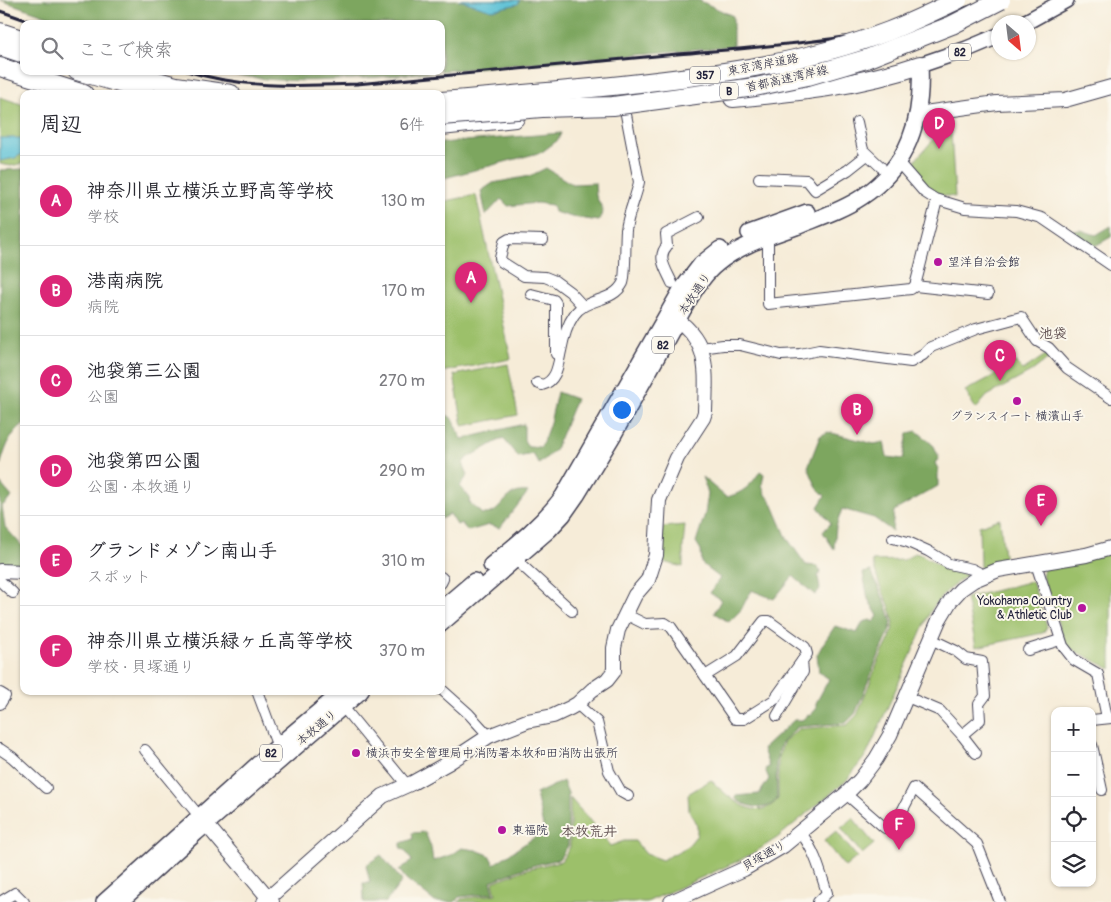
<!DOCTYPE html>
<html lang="ja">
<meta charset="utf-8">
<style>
body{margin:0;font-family:Pangolin,"Klee One",sans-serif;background:#f7f7f7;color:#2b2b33}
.controls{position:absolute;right:15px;bottom:15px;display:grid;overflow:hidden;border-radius:10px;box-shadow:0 1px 4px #0004}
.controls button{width:45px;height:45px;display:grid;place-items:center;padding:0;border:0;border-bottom:1px solid #e1e1e2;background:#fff;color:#2b2b33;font:25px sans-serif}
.compass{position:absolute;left:991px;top:15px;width:45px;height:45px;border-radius:50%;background:#fff;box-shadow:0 1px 4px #0004;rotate:152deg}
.you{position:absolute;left:621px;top:409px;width:18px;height:18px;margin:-12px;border:4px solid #fff;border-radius:50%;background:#1a73e8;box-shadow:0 0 0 8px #1a73e833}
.badge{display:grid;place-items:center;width:32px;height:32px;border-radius:50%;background:#db2777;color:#fff;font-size:16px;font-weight:700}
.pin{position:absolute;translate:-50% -41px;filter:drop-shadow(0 1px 2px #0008)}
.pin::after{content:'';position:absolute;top:26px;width:18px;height:15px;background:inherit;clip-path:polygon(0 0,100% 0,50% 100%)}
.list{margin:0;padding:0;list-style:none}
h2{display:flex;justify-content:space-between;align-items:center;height:65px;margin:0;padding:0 20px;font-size:21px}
h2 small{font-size:16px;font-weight:400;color:#7c7c81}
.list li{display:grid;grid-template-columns:32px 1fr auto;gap:15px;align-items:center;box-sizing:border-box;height:90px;padding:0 20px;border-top:1px solid #e1e1e2}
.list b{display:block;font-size:19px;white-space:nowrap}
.list p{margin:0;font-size:16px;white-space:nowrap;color:#7c7c81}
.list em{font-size:16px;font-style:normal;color:#7c7c81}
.icon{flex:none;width:28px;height:28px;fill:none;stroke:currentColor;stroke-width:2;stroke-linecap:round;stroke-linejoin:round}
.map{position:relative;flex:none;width:1111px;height:902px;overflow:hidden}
.search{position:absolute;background:#fff;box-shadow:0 1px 4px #0004;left:20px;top:20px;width:425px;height:55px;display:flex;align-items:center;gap:12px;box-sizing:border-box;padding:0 18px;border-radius:10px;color:#7c7c81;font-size:19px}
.panel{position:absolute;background:#fff;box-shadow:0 1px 4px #0004;left:20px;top:90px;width:425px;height:605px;border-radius:10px}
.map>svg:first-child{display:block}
</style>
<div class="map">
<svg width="1111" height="902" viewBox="0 0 1111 902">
<rect width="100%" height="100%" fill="#fbf7ec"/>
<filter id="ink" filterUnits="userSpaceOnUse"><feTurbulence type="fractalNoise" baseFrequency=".02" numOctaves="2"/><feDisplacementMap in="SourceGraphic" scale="10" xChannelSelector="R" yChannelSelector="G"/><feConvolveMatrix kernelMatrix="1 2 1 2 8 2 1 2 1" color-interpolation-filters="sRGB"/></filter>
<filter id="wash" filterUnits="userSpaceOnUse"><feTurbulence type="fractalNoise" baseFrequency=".0096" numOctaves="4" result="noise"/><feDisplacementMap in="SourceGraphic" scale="20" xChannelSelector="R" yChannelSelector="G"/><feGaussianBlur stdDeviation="1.12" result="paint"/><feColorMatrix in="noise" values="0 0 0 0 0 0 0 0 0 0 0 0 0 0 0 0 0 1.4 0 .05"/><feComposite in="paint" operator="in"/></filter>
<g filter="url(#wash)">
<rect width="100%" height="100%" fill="#f6ecd8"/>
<g fill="#9cc06a" stroke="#5f7152">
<polygon points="0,97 24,105 24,163 11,166 0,164"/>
<polygon points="951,131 955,197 939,195 928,186 911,165 940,132"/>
<polygon points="476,195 511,359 441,372 441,202"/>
<polygon points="1047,354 1050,357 1031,372 987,396 976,409 965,391 991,377 1014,361 1023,370"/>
<polygon points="508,364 518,415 463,426 454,375"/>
<polygon points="1000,519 1005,564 984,571 980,567 979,526"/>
<polygon points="685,525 683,547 683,567 659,561 663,527"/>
<path d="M915,553L922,555L947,570L968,575C952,585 940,596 930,612L867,754L846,781L777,838L755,852L736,862L647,902H458L461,899L496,894L493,882L527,869L561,861L570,847V798L599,831L610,846L624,841H635L646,854L662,860L687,847L697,835V826L689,810L688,794L711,780C728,797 757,825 778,799V762L783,743L798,729L847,725L857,715L878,662L890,638L894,623L889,605L880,586L872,561L904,560Z"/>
<polygon points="1111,553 1111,669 1066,646 1042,576 1044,568"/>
<polygon points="1032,581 1047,627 1043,633 976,647 966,598"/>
<polygon points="853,818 874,844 862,854 841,828"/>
<polygon points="836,831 857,857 845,867 824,841"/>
</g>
<g fill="#7da65e" stroke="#50644c">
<polygon points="0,0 698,0 733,16 733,46 441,71 441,24 71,24"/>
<path d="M219,71H437C365,78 290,89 219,71Z"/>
<polygon points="561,133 558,140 542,152 441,179 441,143"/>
<polygon points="546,168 572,184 595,183 596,196 603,210 599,221 572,217 554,212 552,205 537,203 508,206 501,199 486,215 481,191 493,183 530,176"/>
<path d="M24,169V275L20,285L24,291V424C10,432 4,452 0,467V170Z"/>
<polygon points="1111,226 1111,237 1095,246 1072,231 1081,230 1096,235"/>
<path d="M557,392L576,399L555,450L539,464L533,454L518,457L503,438L466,459L463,463L468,475L460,486L470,498L469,502L482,514C485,514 488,514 491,513C504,508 506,489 528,492L500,528L489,525L468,531L461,523L457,525L450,514L441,519V417L447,415L453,419L462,439L524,424V440L528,447H541L550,423Z"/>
<polygon points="917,431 934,446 939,458 935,463 938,469 938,486 894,511 892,531 874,518 842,509 836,527 834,549 823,532 831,523 818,507 825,496 817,488 808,467 820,436 828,432 874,444 884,442 887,457 903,459 908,433"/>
<path d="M760,471L764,474L762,485L765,493L772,503L787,538L806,565L817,566L820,572L818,577L820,589L815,595L793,576L774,599L751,590L741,610L729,622L714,613L721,600L710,593L720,578L702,564L701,550L696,542L705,514L708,493L702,477L726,497C742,494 752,485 760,471Z"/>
<polygon points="0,483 12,497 2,506 5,527 24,548 24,567 0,565"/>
<path d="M871,571L887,606L892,623L887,638L876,662L855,714L846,723L797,727L781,744L776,762L777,799C775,801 773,804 771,805C761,810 742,806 735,798L736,796L759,794L769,779L765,769L769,767L763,749L794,720H802L808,715L810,716L816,709V703L829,679L819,672L817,655L823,644L835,626L857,633L863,622L870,620L874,622L878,616L868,599L863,573Z"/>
<polygon points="563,781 568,793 568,846 559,859 527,867 491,881 494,893 459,897 455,902 435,902 406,879 399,870 412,861 405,850 401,849 401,843 413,839 412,833 425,832 431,847 433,861 451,855 462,848 476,850 489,855 494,864 544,831 536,794"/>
<polygon points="381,855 402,881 386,902 364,902 363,883 370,883 366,865"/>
</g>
<g fill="#58c0d5" stroke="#3d7188">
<polygon points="459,0 520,0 518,4 492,10"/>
<polygon points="0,138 20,138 24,140 24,153 15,158 0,161"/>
</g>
</g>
<g filter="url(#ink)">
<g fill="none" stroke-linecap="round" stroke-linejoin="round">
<defs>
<g id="street">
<polyline points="857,122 863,150 881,167"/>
<polyline points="898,162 924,192 935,199 965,208 1016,211 1042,218 1111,265"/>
<polyline points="759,178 807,180 815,190 848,170 867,155"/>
<polyline points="768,236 768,304 911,289 915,286 988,294"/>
<polyline points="543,240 509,239 504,242 500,258 502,262 524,276 545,277 555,281 570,292 582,305"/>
<path d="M672,283C667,271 656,257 667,246L666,234L699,217"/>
<polyline points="915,286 937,200"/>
<polyline points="531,294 554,300 556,303 556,354"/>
<polyline points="701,348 723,345 740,345 781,355 800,354 819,350 911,362 923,355 931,347 976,329 1021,317 1037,341 1049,348 1067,368 1111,398"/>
<path d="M537,383L542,385C557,381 558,364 561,351C563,340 567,325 574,315C586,297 613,303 623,283C626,276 625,240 626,230C628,213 636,198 639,182L623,99"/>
<polyline points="893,538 908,542 928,551 949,564 972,569 984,575"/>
<polyline points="515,559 572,611"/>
<polyline points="1036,564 1063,646 1074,660 1098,674 1107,718"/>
<polyline points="441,577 443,579 441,583"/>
<polyline points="0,581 13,593"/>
<polyline points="625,614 645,624 665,623 671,627 735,719 744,719 774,700 807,654 805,647 769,621 764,621 737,656 705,676"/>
<polyline points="931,639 956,651 966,659 982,662 985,696 979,704 980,720 962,735"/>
<polyline points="1028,650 1060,640"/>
<polyline points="441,689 469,714 489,736"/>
<polyline points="257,691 279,750"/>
<polyline points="0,693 5,696 0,704"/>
<polyline points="907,697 940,711 962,735 976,753"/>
<polyline points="577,704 597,722 609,771 621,792 628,796"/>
<polyline points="343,707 407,785"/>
<polyline points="777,716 803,672 802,661"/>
<polyline points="1092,720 1111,718"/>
<polyline points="1092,745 1102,790"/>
<polyline points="0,749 12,757 46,788"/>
<polyline points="145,750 199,816"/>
<polyline points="846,794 885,828 891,828 895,825 914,788 977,844 1000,902"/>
<path d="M801,833C815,851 820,871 827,893L818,902"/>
<polyline points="0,902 15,893 24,902"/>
</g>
<g id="secondary">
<polyline points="917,114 997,103 1065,100 1111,87"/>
<polyline points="0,571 24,572"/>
<polyline points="200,817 272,902"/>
<path d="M264,902L383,796L412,783L448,763L489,736L527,721L553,716L570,708L577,704L592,690L607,680L614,671V648L618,630L635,595L648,580L656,555L659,500L677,458L703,418L705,412C706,369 711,340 669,314"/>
<polyline points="671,902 744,869 783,846 846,794 860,780 876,759 890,735 939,620 951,600 961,589 974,580 998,570 1086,555 1111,548"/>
</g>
<g id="primary">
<polyline points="1026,22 1066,0"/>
<polyline points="749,233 807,212"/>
<path d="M491,565C517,544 543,523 563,496L681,290L701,264L720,249"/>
<polyline points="441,609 474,581"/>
<path d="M441,624L549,530L563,515L577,495L614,434L687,303C695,289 704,274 717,264C740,245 768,237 796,227C818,218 841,211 862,197C909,166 923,119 920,65L967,49L998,36"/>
<polyline points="104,902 287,738 343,691"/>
<polyline points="120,902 196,833 361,691"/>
</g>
<g id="highway">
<polyline points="0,32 24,40"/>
<polyline points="0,46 24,54"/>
<polyline points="0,67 84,94"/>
<polyline points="77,71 144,90"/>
<polyline points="120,71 176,86 231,94"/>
<polyline points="670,87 739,82"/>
<path d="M733,98C797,92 859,86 920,65"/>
<polyline points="441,126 515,118"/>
</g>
</defs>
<use href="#street" stroke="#424053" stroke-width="12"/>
<use href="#secondary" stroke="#424053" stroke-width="16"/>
<use href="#primary" stroke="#424053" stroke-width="18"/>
<use href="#highway" stroke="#424053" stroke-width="20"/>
<use href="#street" stroke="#fff" stroke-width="10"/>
<use href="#secondary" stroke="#fff" stroke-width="14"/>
<use href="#primary" stroke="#fff" stroke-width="15"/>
<use href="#highway" stroke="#fff" stroke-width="18"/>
<g stroke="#22223b" stroke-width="3">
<polyline points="0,11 37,24"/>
<path d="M187,71C243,89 300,86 357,84C464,74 571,64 677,54C781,45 889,40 986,0"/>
</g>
<defs>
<g id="highway-bridge">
<path d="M441,101C502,96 562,91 622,85C712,75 803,64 889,31C912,22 935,11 958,0"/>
<polyline points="441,116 542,108 613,106 755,87 808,76 866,59 952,25 1001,0"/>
</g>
</defs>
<use href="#highway-bridge" stroke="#424053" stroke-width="20" stroke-linecap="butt"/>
<use href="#highway-bridge" stroke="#fff" stroke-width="18"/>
</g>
</g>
<g fill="#b5179e" stroke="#fbf7ec" stroke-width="2">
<circle cx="938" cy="262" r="5"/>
<circle cx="1017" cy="401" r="5"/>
<circle cx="1082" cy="608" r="5"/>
<circle cx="356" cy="753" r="5"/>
<circle cx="502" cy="830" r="5"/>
</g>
<g text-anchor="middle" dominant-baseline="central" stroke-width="4" stroke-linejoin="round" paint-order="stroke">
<g fill="#fbf7ec" stroke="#636270" stroke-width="1">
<rect x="949" y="43.5" width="22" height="17" rx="4"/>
<rect x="690" y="66.5" width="30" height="17" rx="4"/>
<rect x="720" y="82.5" width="18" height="17" rx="4"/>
<rect x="652" y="336.5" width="22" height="17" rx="4"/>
<rect x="260" y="744.5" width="22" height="17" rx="4"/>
</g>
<g font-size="11" font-weight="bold" fill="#22223b">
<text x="960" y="52">82</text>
<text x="705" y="75">357</text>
<text x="729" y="91">B</text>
<text x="663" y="345">82</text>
<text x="271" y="753">82</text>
</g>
<g font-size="12" fill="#22223b" stroke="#fbf7ec">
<text transform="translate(763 65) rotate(-11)">東京湾岸道路</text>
<text transform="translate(787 79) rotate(-13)">首都高速湾岸線</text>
<text transform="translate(695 294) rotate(-56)">本牧通り</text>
<text transform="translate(317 728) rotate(-40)">本牧通り</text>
<text transform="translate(764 856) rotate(-30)">貝塚通り</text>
</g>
<g font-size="12" fill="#22223b" stroke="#fbf7ec" text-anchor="start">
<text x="948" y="262">望洋自治会館</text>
<text x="1017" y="416" text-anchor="middle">グランスイート 横濱山手</text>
<text x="1072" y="601" text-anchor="end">Yokohama Country<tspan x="1072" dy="14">&amp; Athletic Club</tspan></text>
<text x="366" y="753">横浜市安全管理局中消防署本牧和田消防出張所</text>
<text x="512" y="830">東福院</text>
</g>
<g font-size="14" font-weight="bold" fill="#615152" stroke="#fbf7ec">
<text x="1053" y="333">池袋</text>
<text x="589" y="831">本牧荒井</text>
</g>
</g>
</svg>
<div class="controls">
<button>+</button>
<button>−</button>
<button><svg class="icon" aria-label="locate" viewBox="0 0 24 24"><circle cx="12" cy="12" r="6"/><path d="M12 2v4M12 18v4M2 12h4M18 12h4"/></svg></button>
<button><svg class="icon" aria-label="layers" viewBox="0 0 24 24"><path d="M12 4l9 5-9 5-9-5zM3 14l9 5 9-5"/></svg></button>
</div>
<svg class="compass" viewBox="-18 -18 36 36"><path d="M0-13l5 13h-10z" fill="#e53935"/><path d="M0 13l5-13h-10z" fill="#7c7c81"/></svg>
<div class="you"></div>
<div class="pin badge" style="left:471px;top:303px">A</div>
<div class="pin badge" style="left:857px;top:435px">B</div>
<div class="pin badge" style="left:1000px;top:381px">C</div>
<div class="pin badge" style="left:939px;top:149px">D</div>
<div class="pin badge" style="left:1041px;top:526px">E</div>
<div class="pin badge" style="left:899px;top:850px">F</div>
<div class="search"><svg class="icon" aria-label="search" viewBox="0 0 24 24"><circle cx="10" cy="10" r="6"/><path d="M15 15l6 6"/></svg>ここで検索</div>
<section class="panel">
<h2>周辺<small>6件</small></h2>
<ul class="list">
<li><span class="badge">A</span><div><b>神奈川県立横浜立野高等学校</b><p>学校</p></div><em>130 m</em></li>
<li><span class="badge">B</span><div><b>港南病院</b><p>病院</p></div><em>170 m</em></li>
<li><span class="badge">C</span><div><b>池袋第三公園</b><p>公園</p></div><em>270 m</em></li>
<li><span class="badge">D</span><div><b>池袋第四公園</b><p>公園 · 本牧通り</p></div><em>290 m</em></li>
<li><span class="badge">E</span><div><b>グランドメゾン南山手</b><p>スポット</p></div><em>310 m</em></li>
<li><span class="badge">F</span><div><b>神奈川県立横浜緑ヶ丘高等学校</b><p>学校 · 貝塚通り</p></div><em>370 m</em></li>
</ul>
</section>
</div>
